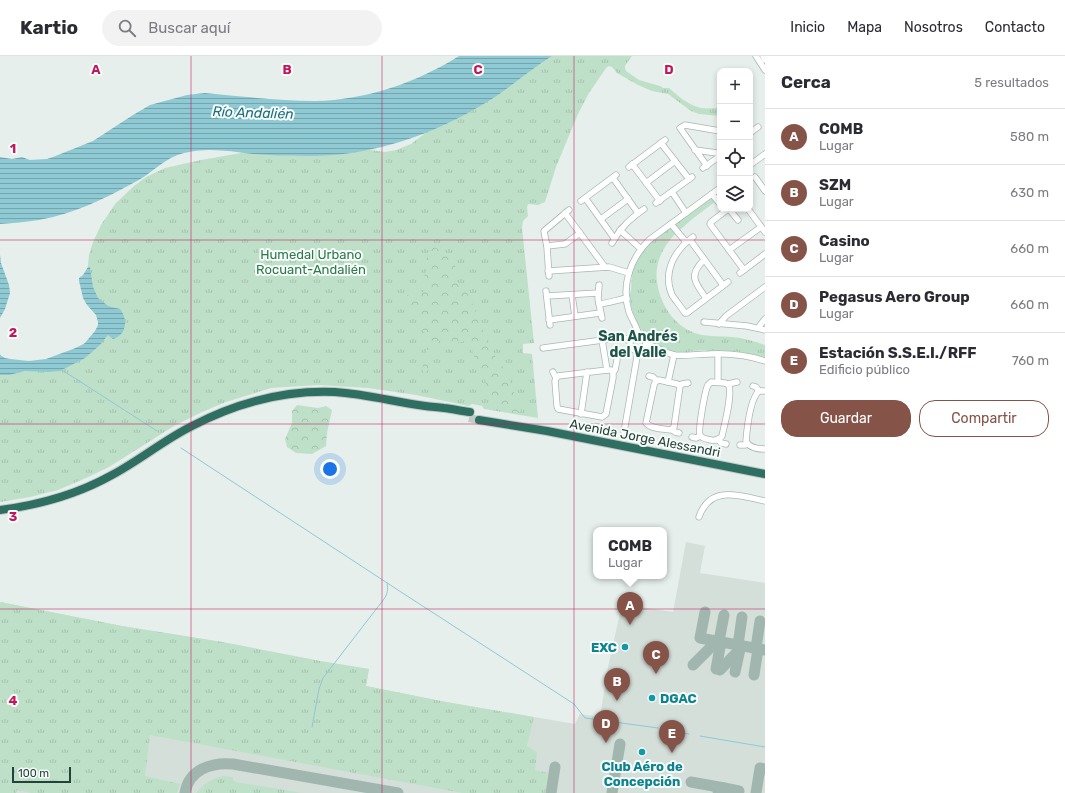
<!DOCTYPE html>
<html lang="es">
<meta charset="utf-8">
<style>
body{margin:0;font-family:Rubik,sans-serif;background:#f2f2f3;color:#2b2b33}
.controls{position:absolute;right:12px;top:12px;display:grid;overflow:hidden;border-radius:8px;box-shadow:0 2px 6px #0003}
.controls button{width:36px;height:36px;display:grid;place-items:center;padding:0;border:0;border-bottom:1px solid #e1e1e2;background:#fff;color:#2b2b33;font:20px sans-serif}
.scale{position:absolute;left:12px;bottom:10px;width:59px;box-sizing:border-box;padding-left:4px;border:2px solid #24423a;border-top:0;font-size:11px;line-height:14px;white-space:nowrap;color:#24423a;-webkit-text-stroke:3px #f7fbf9;paint-order:stroke}
.you{position:absolute;left:330px;top:413px;width:14px;height:14px;margin:-10px;border:3px solid #fff;border-radius:50%;background:#1a73e8;box-shadow:0 0 0 6px #1a73e833}
.badge{display:grid;place-items:center;width:26px;height:26px;border-radius:50%;background:#855347;color:#fff;font-size:13px;font-weight:700}
.pin{position:absolute;translate:-50% -33px;filter:drop-shadow(0 1px 2px #0008)}
.pin::after{content:'';position:absolute;top:21px;width:14px;height:12px;background:inherit;clip-path:polygon(0 0,100% 0,50% 100%)}
.popup{position:absolute;left:593px;top:471px;width:74px;height:52px;box-sizing:border-box;display:grid;place-content:center;border-radius:8px;background:#fff;filter:drop-shadow(0 1px 3px #0005);font-size:13px;white-space:nowrap;color:#7c7c81}
.popup b{font-size:15px;color:#2b2b33}
.popup::after{content:'';position:absolute;left:50%;top:100%;margin-left:-8px;border:8px solid transparent;border-top-color:#fff}
.list{margin:0;padding:0;list-style:none}
h2{display:flex;justify-content:space-between;align-items:center;height:52px;margin:0;padding:0 16px;font-size:17px}
h2 small{font-size:13px;font-weight:400;color:#7c7c81}
.list li{display:grid;grid-template-columns:26px 1fr auto;gap:12px;align-items:center;box-sizing:border-box;height:56px;padding:0 16px;border-top:1px solid #e1e1e2}
.list b{display:block;font-size:15px;white-space:nowrap}
.list p{margin:0;font-size:13px;white-space:nowrap;color:#7c7c81}
.list em{font-size:13px;font-style:normal;color:#7c7c81}
.actions{display:flex;gap:8px;padding:12px 16px}
.actions a{flex:1;padding:9px 0;border:1px solid #855347;border-radius:16px;text-align:center;font-size:14px;color:#855347}
.actions .main{background:#855347;color:#fff}
.icon{flex:none;width:22px;height:22px;fill:none;stroke:currentColor;stroke-width:2;stroke-linecap:round;stroke-linejoin:round}
.map{position:relative;flex:none;width:765px;height:737px;overflow:hidden}
header{display:flex;align-items:center;gap:24px;box-sizing:border-box;height:56px;padding:0 20px;background:#fff;border-bottom:1px solid #e1e1e2}
header strong{font-size:19px}
nav{display:flex;gap:22px;margin-inline-start:auto;font-size:14px}
.search{width:280px;height:36px;background:#f2f2f3;display:flex;align-items:center;gap:10px;box-sizing:border-box;padding:0 14px;border-radius:22px;color:#7c7c81;font-size:15px}
main{display:flex}
aside{flex:1;background:#fff}
.map>svg:first-child{display:block}
</style>
<header>
<strong>Kartio</strong>
<div class="search"><svg class="icon" aria-label="search" viewBox="0 0 24 24"><circle cx="10" cy="10" r="6"/><path d="M15 15l6 6"/></svg>Buscar aquí</div>
<nav><a>Inicio</a><a>Mapa</a><a>Nosotros</a><a>Contacto</a></nav>
</header>
<main>
<div class="map">
<svg width="765" height="737" viewBox="0 0 765 737">
<defs>
<pattern id="grass-tufts" width="24" height="20" patternUnits="userSpaceOnUse"><rect width="24" height="20" fill="#bfe0c8"/><path d="M3 7l-1-3M5 7V3M7 7l1-3M15 17l-1-3M17 17v-4M19 17l1-3" fill="none" stroke="#a4c1ad"/></pattern>
<pattern id="forest-crowns" width="20" height="18" patternUnits="userSpaceOnUse"><rect width="20" height="18" fill="#bfe0c8"/><path d="M2 6a3 3 0 1 1 6 0M12 15a3 3 0 1 1 6 0" fill="none" stroke="#a4c1ad"/></pattern>
<pattern id="water-rules" width="6" height="5" patternUnits="userSpaceOnUse"><rect width="6" height="5" fill="#8ec9d4"/><path d="M0 2.5h6" fill="none" stroke="#74a5ad"/></pattern>
</defs>
<rect width="100%" height="100%" fill="#e6efeb"/>
<polygon fill="#d4dfda" points="686,486 705,490 700,517 765,527 765,737 0,737 0,546 122,570 222,586 320,605 369,613 366,630 446,646 575,668 580,658 600,661 608,611 622,548 673,556"/>
<g fill="url(#grass-tufts)">
<path d="M532,0H632L625,10V12L626,15L639,24L660,30L663,32H669C678,40 688,49 701,52C707,53 714,52 720,52V60L699,58L691,55L668,38L652,35L638,29L617,17L612,11L609,10L606,12L589,37L578,58L556,111L545,146L538,149L528,148L527,151L528,160L523,165L522,172L534,287L523,288V297L532,298L538,362L484,353L482,350L472,348L469,350L416,339L368,332L318,329L271,332L226,346L202,356L174,370L109,411L86,422L58,434L30,441L0,446V298L3,303L10,307H53L99,278L101,248L92,233L87,218L89,199L93,186L101,169L115,148L134,130L146,121L165,112L201,104L241,97L264,91L364,93L385,96L396,94L411,88L437,68Z"/>
<path d="M720,135V142L691,164L680,174L682,177L677,181L675,178C661,193 653,211 658,231C662,252 677,272 698,278C709,281 721,280 732,281C743,282 754,285 765,289V302C747,295 727,294 707,295L706,294L691,295C687,297 683,296 679,296C654,293 636,273 631,249C630,244 629,239 631,234L632,220L631,218C636,205 642,193 653,184Z"/>
<polygon points="0,546 122,570 222,586 320,605 369,613 366,630 446,646 534,661 527,690 537,696 535,714 548,717 545,737 462,737 150,679 145,720 180,728 177,737 31,737 17,734 16,737 0,737"/>
<path d="M223,720L233,721V724L236,726L273,732L302,737H196C203,728 211,723 223,720Z"/>
</g>
<g fill="url(#forest-crowns)">
<path d="M434,191L444,196L450,201L454,206L456,213V221L457,225L467,237L473,249L489,291L507,317L514,337L518,342L521,350V355L513,357L504,353L493,343L487,332L484,319L477,309L472,294L465,285L455,287L444,283L439,285L432,298L431,309L425,318H423C421,308 427,300 427,290C428,279 421,271 417,261C415,258 414,255 412,253C409,250 406,247 404,243L405,239H416L424,236V231L422,227L427,212V198Z"/>
<polygon points="297,349 318,352 326,350 332,354 327,377 326,390 312,398 296,397 287,391 285,383 292,367 292,355"/>
</g>
<g fill="url(#water-rules)">
<path d="M459,0H552C529,14 510,32 487,46C435,78 375,99 313,100C293,100 273,100 253,98C230,95 206,91 184,97C166,101 153,116 137,125C106,142 74,158 39,164C26,166 13,167 0,168V101L12,103L22,101L30,104L47,103L53,101L93,85L133,59L150,49L187,39L205,37L215,38C248,41 282,45 315,45C366,44 416,27 459,0Z"/>
<polygon points="0,198 1,207 9,229 10,237 5,253 0,262"/>
<path d="M88,211H90L93,231L98,242L108,250L120,253C128,263 127,279 113,283L108,279L107,280L100,289L85,302L60,315L48,316L25,315L9,319H0V299L5,302L10,303L29,305L46,303L73,293L84,288L95,275L98,269V266L96,259L87,249L83,242L79,225V222L83,219Z"/>
</g>
<g fill="none" stroke-linecap="round" stroke-linejoin="round">
<g stroke="#8ec9d4" stroke-width="1">
<polyline points="62,314 157,375"/>
<polyline points="181,392 401,536 574,648 585,662 658,672"/>
<path d="M312,671L319,633L323,622L384,543C388,537 388,534 387,527"/>
<polyline points="667,675 689,678"/>
<polyline points="700,680 765,691"/>
</g>
<g stroke="#a2b6b0" stroke-width="11">
<polyline points="705,556 700,582 765,594"/>
<polyline points="719,585 724,559"/>
<polyline points="738,589 742,561"/>
<polyline points="756,592 760,565"/>
<polyline points="693,609 717,585"/>
<polyline points="716,613 721,586"/>
<polyline points="720,614 743,590"/>
<polyline points="735,616 740,593"/>
<polyline points="754,619 758,593"/>
<polyline points="691,726 724,732"/>
<polyline points="718,735 724,732 739,735"/>
<path d="M185,737C189,713 212,706 233,708L398,737"/>
<polyline points="551,737 555,711"/>
<polyline points="612,737 620,688"/>
<polyline points="756,737 760,712 765,713"/>
</g>
<polyline stroke="#bfccc8" stroke-width="8" stroke-dasharray="8 4" stroke-linecap="butt" points="469,362 479,364"/>
<defs>
<g id="minor">
<polyline points="756,0 765,14"/>
<polyline points="763,0 765,4"/>
<polyline points="750,77 758,71"/>
<polyline points="661,87 689,123"/>
<polyline points="695,94 717,97 720,99"/>
<polyline points="632,108 660,145"/>
<polyline points="750,109 765,98"/>
<polyline points="707,110 680,72 685,69 720,75"/>
<polyline points="629,111 665,84"/>
<polyline points="703,112 720,100"/>
<polyline points="755,121 765,135"/>
<polyline points="613,122 638,157"/>
<polyline points="646,127 675,105"/>
<polyline points="672,136 686,157"/>
<polyline points="712,138 720,148"/>
<polyline points="586,143 614,182"/>
<polyline points="581,145 616,119"/>
<polyline points="656,147 692,121"/>
<polyline points="728,153 711,166 710,168 744,214"/>
<polyline points="729,153 738,164"/>
<polyline points="748,153 765,176"/>
<polyline points="565,157 605,211"/>
<polyline points="601,163 628,143"/>
<polyline points="671,168 686,186"/>
<polyline points="620,174 641,193"/>
<path d="M693,181C675,194 662,216 672,239C676,245 681,251 685,257H687L728,226"/>
<polyline points="690,184 723,229"/>
<path d="M612,187C620,172 630,163 644,153"/>
<polyline points="547,190 565,188 580,177"/>
<polyline points="729,194 761,171"/>
<path d="M704,204C688,219 695,227 706,242"/>
<polyline points="548,215 609,211 629,217"/>
<polyline points="740,217 765,198"/>
<polyline points="549,220 547,191 544,175 569,154"/>
<polyline points="599,229 598,243 602,262"/>
<polyline points="546,235 550,269"/>
<polyline points="572,239 575,260"/>
<polyline points="547,240 598,237"/>
<path d="M599,248C609,247 617,244 627,242"/>
<polyline points="549,264 600,257"/>
<polyline points="704,266 747,270 765,274"/>
<polyline points="719,268 726,260 765,231"/>
<polyline points="758,272 765,263"/>
<path d="M639,279C637,271 632,264 629,256C621,230 630,203 649,184L720,132"/>
<circle cx="638" cy="287" r="8"/>
<polyline points="602,284 607,314"/>
<path d="M646,288C656,290 664,297 675,299C686,300 698,298 709,298C728,297 747,299 765,305"/>
<polyline points="543,292 618,282 623,282 631,284"/>
<polyline points="553,316 556,322 555,325 557,350 558,353 602,361 606,358 613,322 613,316 615,314 617,304"/>
<polyline points="649,320 653,321 657,325"/>
<polyline points="556,322 558,320 607,314 611,314 613,316"/>
<path d="M659,324L677,328L680,330L674,371L671,374C664,373 651,373 646,367L654,329L656,325Z"/>
<polyline points="668,326 674,299"/>
<path d="M711,326L725,327L729,329C732,342 725,366 722,380C719,384 716,385 711,384C707,383 702,383 700,379C698,374 705,334 708,329C709,328 710,327 711,326Z"/>
<polyline points="718,326 718,298"/>
<polyline points="728,328 737,326"/>
<polyline points="679,329 682,328 688,327"/>
<polyline points="753,330 756,331 759,335"/>
<path d="M765,335H759C750,343 747,373 746,385C749,392 758,393 765,393"/>
<polyline points="581,358 587,316"/>
<polyline points="673,374 675,376 679,377"/>
<polyline points="624,376 638,295"/>
<polyline points="692,381 696,382 700,380"/>
<polyline points="718,383 721,387 726,388"/>
<polyline points="740,389 745,389 747,388"/>
<path d="M699,461C710,428 740,440 765,445"/>
</g>
<g id="highway">
<polyline points="479,364 547,375 765,418"/>
<path d="M0,454C39,449 78,438 112,419C140,404 164,384 192,370C236,347 286,334 335,336C366,338 395,346 425,350C431,351 437,351 444,352C453,353 461,355 470,356"/>
</g>
</defs>
<use href="#minor" stroke="#a8b8b2" stroke-width="7"/>
<use href="#highway" stroke="#c2cac8" stroke-width="10"/>
<use href="#minor" stroke="#fff" stroke-width="5.5"/>
<use href="#highway" stroke="#2f6f62" stroke-width="8"/>
</g>
<path fill="none" stroke="#c2185b" stroke-width="1" stroke-opacity="0.55" d="M191,0V737M382,0V737M574,0V737M0,184H765M0,368H765M0,553H765"/>
<g fill="#0f9aa8" stroke="#f7fbf9" stroke-width="1.5">
<circle cx="625" cy="591" r="4"/>
<circle cx="652" cy="642" r="4"/>
<circle cx="642" cy="696" r="4"/>
</g>
<g text-anchor="middle" dominant-baseline="central" stroke-width="4" stroke-linejoin="round" paint-order="stroke">
<g font-size="13" fill="#2d7a4b" stroke="#f7fbf9">
<text x="311" y="198">Humedal Urbano<tspan x="311" dy="15">Rocuant-Andalién</tspan></text>
</g>
<g font-size="13" fill="#24423a" stroke="#f7fbf9">
<text transform="translate(645 382) rotate(11)">Avenida Jorge Alessandri</text>
</g>
<g font-size="13" font-weight="bold" fill="#0d838f" stroke="#f7fbf9" text-anchor="end">
<text x="617" y="591">EXC</text>
<text x="660" y="642" text-anchor="start">DGAC</text>
<text x="642" y="710" text-anchor="middle">Club Aéro de<tspan x="642" dy="15">Concepción</tspan></text>
</g>
<g font-size="14" font-style="italic" fill="#1c6f80" stroke="#f7fbf9">
<text transform="translate(253 57) rotate(2)">Río Andalién</text>
</g>
<g font-size="14" font-weight="bold" fill="#1f5548" stroke="#f7fbf9">
<text x="638" y="280">San Andrés<tspan x="638" dy="16">del Valle</tspan></text>
</g>
</g>
<g font-size="13" text-anchor="middle" font-weight="bold" fill="#c2185b" stroke="#f7fbf9" stroke-width="4" stroke-linejoin="round" paint-order="stroke">
<text x="96" y="18">A</text>
<text x="287" y="18">B</text>
<text x="478" y="18">C</text>
<text x="669" y="18">D</text>
<text x="13" y="97">1</text>
<text x="13" y="281">2</text>
<text x="13" y="465">3</text>
<text x="13" y="649">4</text>
</g>
</svg>
<div class="controls">
<button>+</button>
<button>−</button>
<button><svg class="icon" aria-label="locate" viewBox="0 0 24 24"><circle cx="12" cy="12" r="6"/><path d="M12 2v4M12 18v4M2 12h4M18 12h4"/></svg></button>
<button><svg class="icon" aria-label="layers" viewBox="0 0 24 24"><path d="M12 4l9 5-9 5-9-5zM3 14l9 5 9-5"/></svg></button>
</div>
<div class="scale">100 m</div>
<div class="you"></div>
<div class="pin badge" style="left:630px;top:569px">A</div>
<div class="popup"><b>COMB</b>Lugar</div>
<div class="pin badge" style="left:617px;top:645px">B</div>
<div class="pin badge" style="left:656px;top:618px">C</div>
<div class="pin badge" style="left:606px;top:687px">D</div>
<div class="pin badge" style="left:672px;top:697px">E</div>
</div>
<aside>
<h2>Cerca<small>5 resultados</small></h2>
<ul class="list">
<li><span class="badge">A</span><div><b>COMB</b><p>Lugar</p></div><em>580 m</em></li>
<li><span class="badge">B</span><div><b>SZM</b><p>Lugar</p></div><em>630 m</em></li>
<li><span class="badge">C</span><div><b>Casino</b><p>Lugar</p></div><em>660 m</em></li>
<li><span class="badge">D</span><div><b>Pegasus Aero Group</b><p>Lugar</p></div><em>660 m</em></li>
<li><span class="badge">E</span><div><b>Estación S.S.E.I./RFF</b><p>Edificio público</p></div><em>760 m</em></li>
</ul>
<div class="actions"><a class="main">Guardar</a><a>Compartir</a></div>
</aside>
</main>
